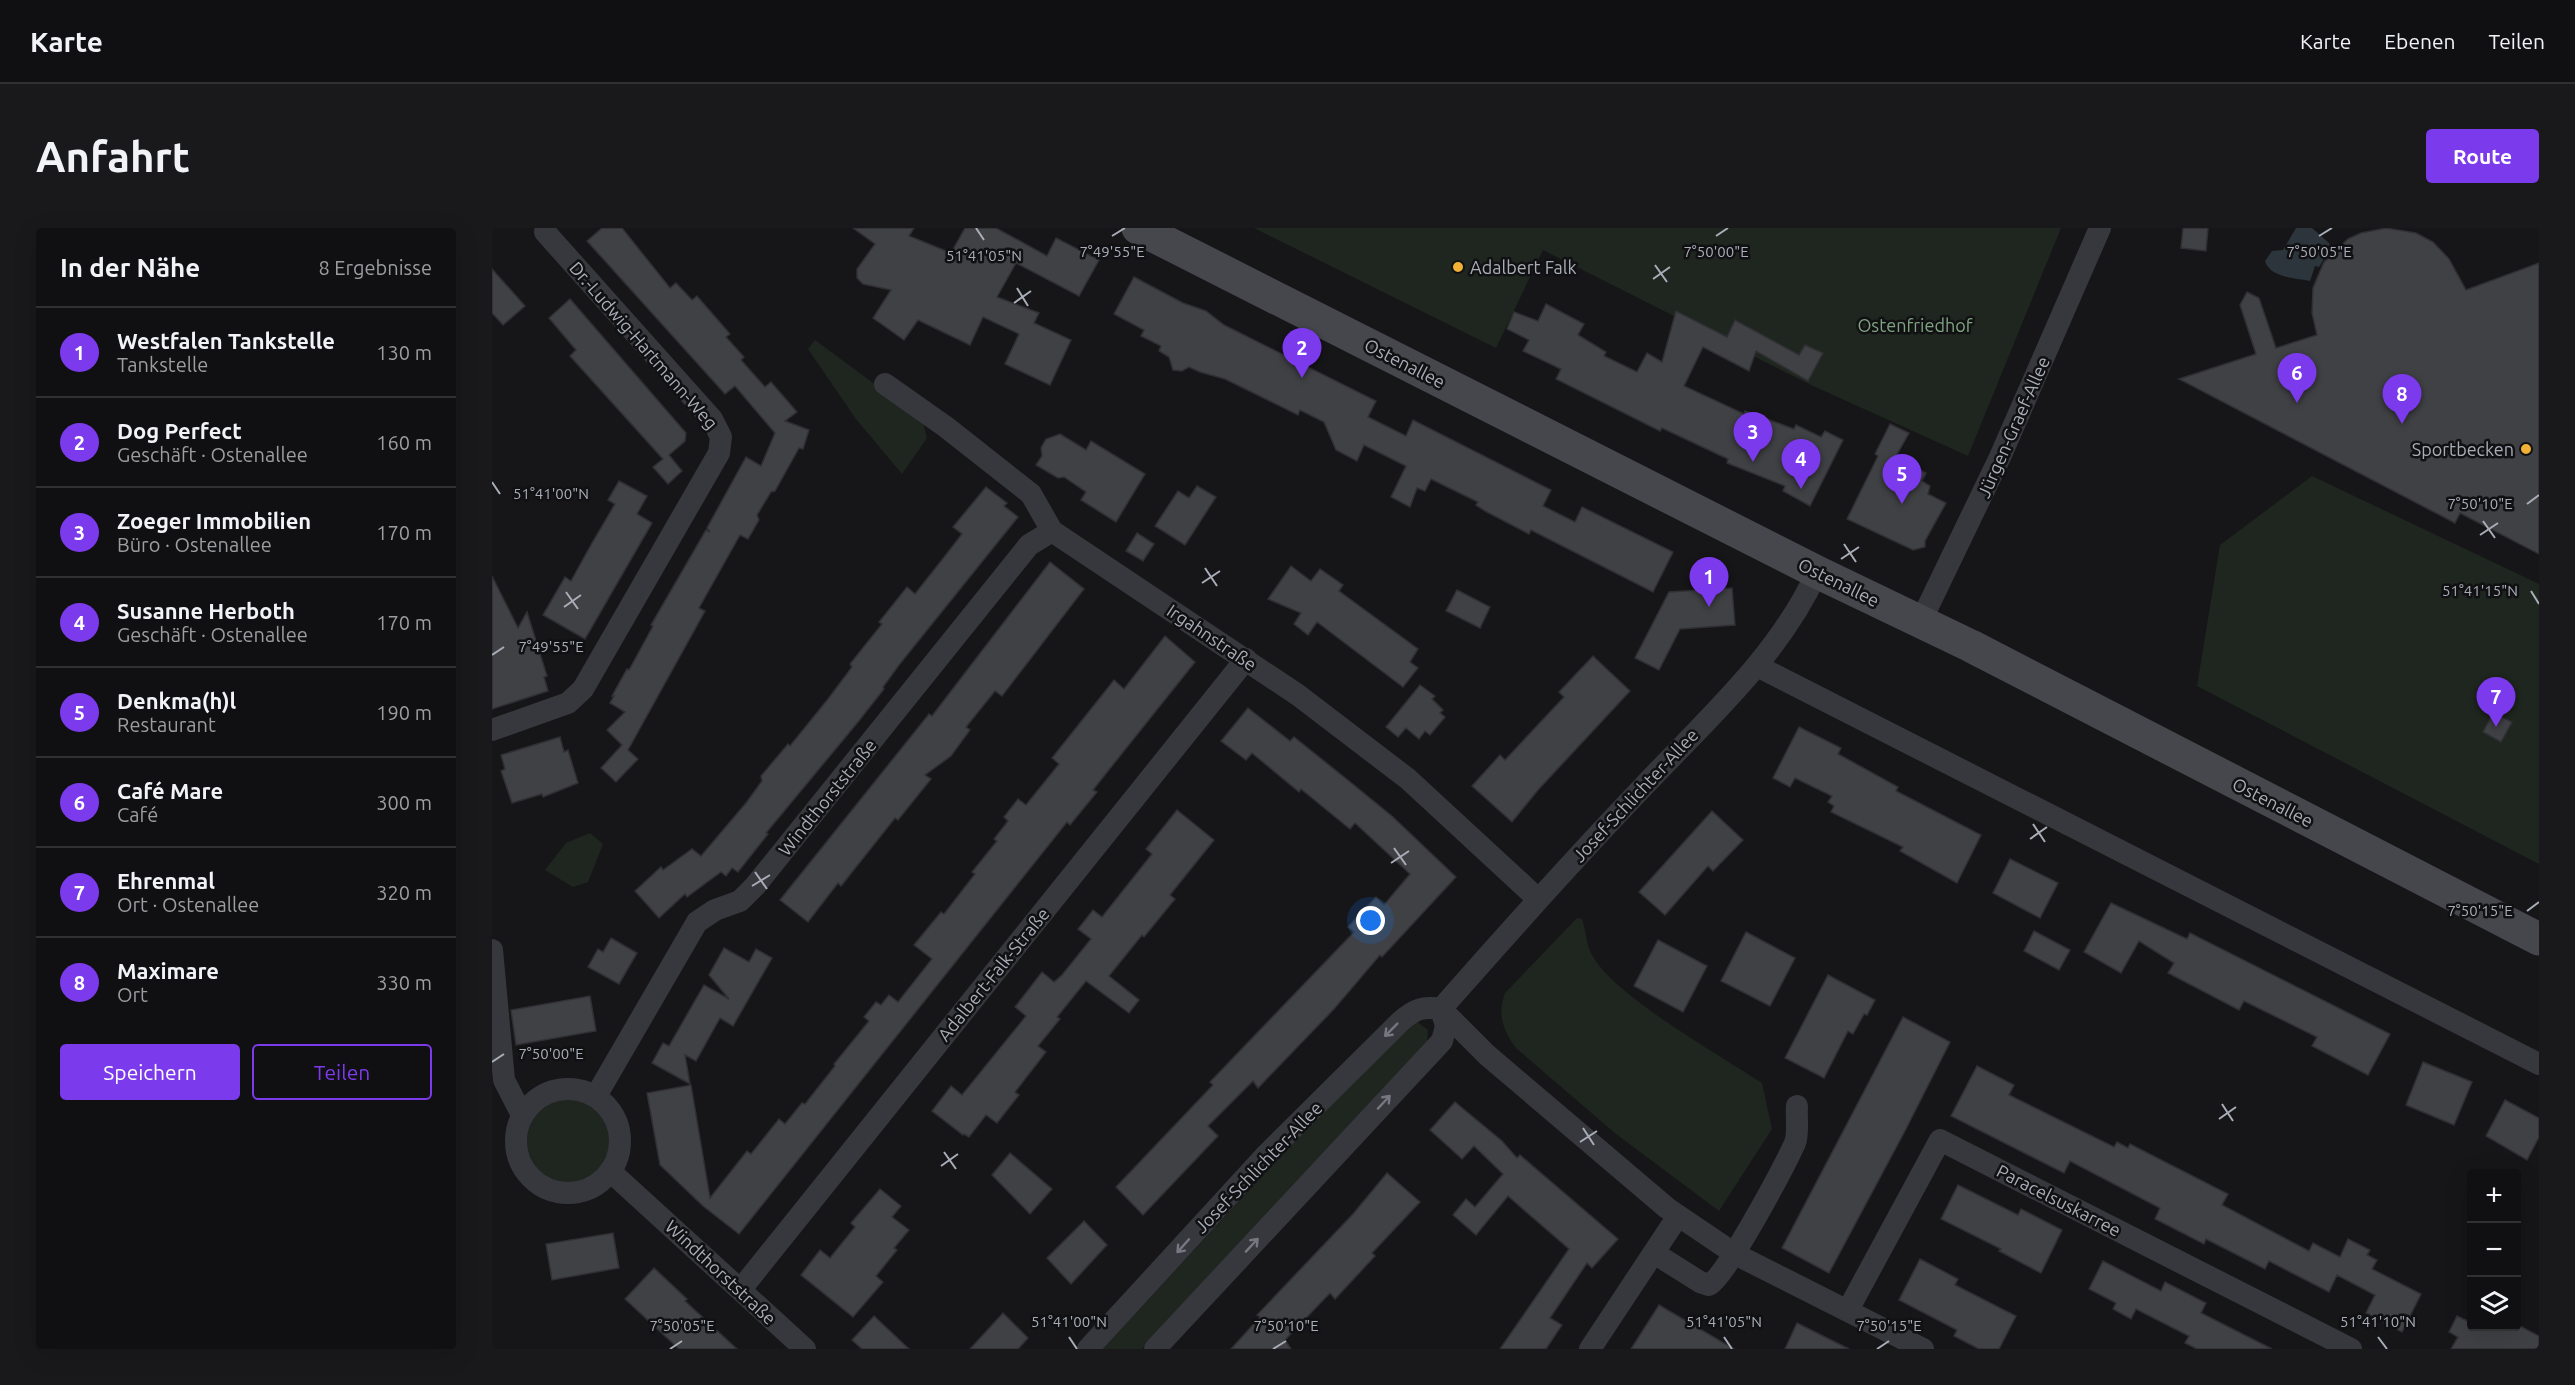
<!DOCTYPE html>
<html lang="de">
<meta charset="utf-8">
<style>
body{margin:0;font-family:Ubuntu,sans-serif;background:#19191b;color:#f1f3f6}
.controls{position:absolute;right:18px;bottom:18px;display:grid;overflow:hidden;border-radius:6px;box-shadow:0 6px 24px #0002}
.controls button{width:54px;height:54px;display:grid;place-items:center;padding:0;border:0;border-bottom:2px solid #303032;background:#101012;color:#f1f3f6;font:30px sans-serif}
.you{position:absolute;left:879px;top:693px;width:21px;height:21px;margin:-15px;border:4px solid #fff;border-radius:50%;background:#1a73e8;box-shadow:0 0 0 9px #1a73e833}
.badge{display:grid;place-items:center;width:39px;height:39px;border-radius:50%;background:#7c3aed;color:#fff;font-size:20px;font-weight:700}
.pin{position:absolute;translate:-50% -50px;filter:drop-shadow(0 2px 3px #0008)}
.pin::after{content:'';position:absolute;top:32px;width:21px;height:18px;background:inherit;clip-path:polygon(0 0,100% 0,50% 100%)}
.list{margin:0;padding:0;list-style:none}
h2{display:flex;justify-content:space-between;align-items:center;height:78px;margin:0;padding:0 24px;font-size:26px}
h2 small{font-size:20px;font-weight:400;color:#9c9d9f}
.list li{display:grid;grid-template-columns:39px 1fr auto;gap:18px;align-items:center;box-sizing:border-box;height:90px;padding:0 24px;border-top:2px solid #303032}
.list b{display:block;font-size:22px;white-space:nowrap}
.list p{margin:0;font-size:20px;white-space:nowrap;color:#9c9d9f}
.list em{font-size:20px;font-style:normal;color:#9c9d9f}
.actions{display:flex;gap:12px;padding:18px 24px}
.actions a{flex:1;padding:14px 0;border:2px solid #7c3aed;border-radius:6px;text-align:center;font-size:21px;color:#7c3aed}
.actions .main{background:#7c3aed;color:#fff}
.icon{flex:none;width:33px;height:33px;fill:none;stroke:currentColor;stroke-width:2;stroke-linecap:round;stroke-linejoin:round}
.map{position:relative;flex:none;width:2047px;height:1121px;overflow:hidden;border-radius:6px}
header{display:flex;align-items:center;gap:36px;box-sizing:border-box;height:84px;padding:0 30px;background:#101012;border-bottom:2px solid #303032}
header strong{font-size:28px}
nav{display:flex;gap:33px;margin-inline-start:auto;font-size:21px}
.intro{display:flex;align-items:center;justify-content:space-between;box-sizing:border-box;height:144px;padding:0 36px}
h1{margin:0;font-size:42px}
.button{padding:15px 27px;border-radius:6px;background:#7c3aed;color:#fff;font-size:21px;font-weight:700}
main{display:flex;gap:36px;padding:0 36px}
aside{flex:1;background:#101012;border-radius:6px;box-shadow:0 6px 24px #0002}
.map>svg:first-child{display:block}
</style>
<header>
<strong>Karte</strong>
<nav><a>Karte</a><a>Ebenen</a><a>Teilen</a></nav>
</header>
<div class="intro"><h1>Anfahrt</h1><a class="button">Route</a></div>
<main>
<aside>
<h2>In der Nähe<small>8 Ergebnisse</small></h2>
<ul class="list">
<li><span class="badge">1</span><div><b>Westfalen Tankstelle</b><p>Tankstelle</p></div><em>130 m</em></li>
<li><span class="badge">2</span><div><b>Dog Perfect</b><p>Geschäft · Ostenallee</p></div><em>160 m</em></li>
<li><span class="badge">3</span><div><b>Zoeger Immobilien</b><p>Büro · Ostenallee</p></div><em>170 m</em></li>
<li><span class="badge">4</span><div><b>Susanne Herboth</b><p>Geschäft · Ostenallee</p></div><em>170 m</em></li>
<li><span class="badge">5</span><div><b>Denkma(h)l</b><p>Restaurant</p></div><em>190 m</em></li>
<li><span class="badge">6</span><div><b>Café Mare</b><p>Café</p></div><em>300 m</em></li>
<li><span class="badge">7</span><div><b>Ehrenmal</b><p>Ort · Ostenallee</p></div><em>320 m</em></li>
<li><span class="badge">8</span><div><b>Maximare</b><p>Ort</p></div><em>330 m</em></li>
</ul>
<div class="actions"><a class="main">Speichern</a><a>Teilen</a></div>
</aside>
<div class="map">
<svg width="2047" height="1121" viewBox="0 0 2047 1121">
<rect width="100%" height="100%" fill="#161618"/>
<g fill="#1e261f">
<polygon points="762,0 1569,0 1476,228 1319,157 1051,22 1004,120"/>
<polygon points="323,112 430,191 435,210 410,246 364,191 316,121"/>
<polygon points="1820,248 2047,356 2047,636 1705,458 1728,317"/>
<polygon points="98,605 111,616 96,654 81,659 53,642 74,615"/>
<path d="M1085,690L1090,691C1094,702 1094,716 1100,727C1121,767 1229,828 1270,855L1280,901L1227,983L1124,906L1024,820C1011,802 1005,787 1013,765Z"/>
<polygon points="924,793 936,802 935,814 650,1121 611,1121 889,819"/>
<circle cx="77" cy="913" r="42"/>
</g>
<path fill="#2c353c" d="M1804,0H1820L1838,16L1828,29L1832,31L1827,39L1823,38L1818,53C1804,50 1778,50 1773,33L1780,23L1791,22Z"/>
<g fill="#404145" stroke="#303034" stroke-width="1.5">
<polygon points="110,0 130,0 178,60 184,55 200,72 205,68 238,106 234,109 252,129 249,132 273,159 279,154 305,184 293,193 317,202 311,221 307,220 283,263 279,264 265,287 267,292 256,311 248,307 207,380 213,383 136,522 146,531 124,554 109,540 130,517 115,502 133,484 118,475 122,468 120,468 135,441 137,442 161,398 159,397 214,302 218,304 215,300 254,229 269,238 283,205 243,158 233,166 95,13"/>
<polygon points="361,0 422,0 417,8 459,25 473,0 504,0 555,28 564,10 607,32 587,68 524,35 505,69 547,85 542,95 579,112 558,157 513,136 527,106 491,89 478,117 426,92 412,112 381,90 399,62 371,56 365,50 365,41 383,16"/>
<polygon points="1691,0 1716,0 1714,23 1689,20"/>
<polygon points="1894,0 1924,5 1941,14 1957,31 1974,62 2047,35 2047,326 1968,285 1963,295 1687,151 1764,126 1748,77 1755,64 1767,70 1784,120 1825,107 1820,85 1821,60 1832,34 1856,11 1869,5"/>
<polygon points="0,41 33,78 11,97 0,85"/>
<polygon points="642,49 691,75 714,83 732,97 884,173 876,189 914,208 921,192 1059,262 1051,278 1083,294 1090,279 1181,324 1161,364 1039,302 1037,306 993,283 984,277 986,274 939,251 933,263 925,260 918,279 899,269 914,238 872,217 865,233 844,222 832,194 808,182 806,187 733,151 708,144 697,139 690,143 681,142 677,129 667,123 669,118 649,108 652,102 622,86"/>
<polygon points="78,71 194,205 193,213 177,227 190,243 176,256 161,239 171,231 78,128 84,122 57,90"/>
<polygon points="1054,76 1092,96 1086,107 1114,124 1112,128 1145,144 1155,125 1170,134 1184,83 1235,109 1243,92 1307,127 1313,117 1331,125 1316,153 1264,123 1257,143 1211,119 1192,158 1252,186 1253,183 1302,201 1304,197 1329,209 1333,203 1351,212 1318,278 1291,263 1293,258 1235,235 1236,231 1170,200 1168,203 1064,151 1069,141 1031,123 1037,112 1015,101 1022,84 1046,93"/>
<polygon points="1398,196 1417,205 1403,230 1434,245 1430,253 1438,258 1436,266 1454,275 1433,313 1433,319 1421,322 1355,291 1386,228 1383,226"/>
<polygon points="568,206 594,222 599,213 653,246 624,294 589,272 594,264 572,249 566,250 544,237 550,228 549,220 554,211"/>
<polygon points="127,253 155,268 145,286 160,295 93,411 51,387 73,349 79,353 100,315 123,276 116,272"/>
<polygon points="705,258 724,269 693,317 663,298 686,263 697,270"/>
<polygon points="494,259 515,275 512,278 526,289 407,437 391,459 392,461 366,494 274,605 276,606 246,644 240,640 234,648 229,644 195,669 193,666 167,690 143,663 169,639 171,642 200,621 209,628 254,575 270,553 269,548 296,516 298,518 336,471 360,439 358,436 390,396 387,394 415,359 423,366 453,328 470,306 461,299"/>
<polygon points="645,305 662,316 651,333 634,323"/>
<polygon points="558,334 592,361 510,468 503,463 474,499 478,502 459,528 433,547 439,551 406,592 403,590 349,658 346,655 316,694 288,672 437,486 440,488"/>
<polygon points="799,338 819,353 828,341 851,357 847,363 926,421 918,434 926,440 911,459 825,394 816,407 802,396 809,385 776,371"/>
<polygon points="0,348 26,400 35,384 55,448 52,449 56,463 0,481"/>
<polygon points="1240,360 1243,397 1188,401 1167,442 1143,430 1177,364"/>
<polygon points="965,362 998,379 988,400 954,383"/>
<polygon points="673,408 703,434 612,548 601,562 605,564 578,597 575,594 247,1006 211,978 168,937 155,865 199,857 218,970 255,923 259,926 287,891 293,896 310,875 313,876 343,838 342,836 377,793 372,789 384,774 389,777 397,767 406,774 440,731 422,717 449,684 452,686 483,646 480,644 505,613 502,611 516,593 512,589 526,571 534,577 567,536 560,530 622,452 632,461"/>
<polygon points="1101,428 1138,463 1046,562 1020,594 980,558 1008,527 1013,532 1072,469 1067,464"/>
<polygon points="928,457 943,468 940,471 951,482 948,485 953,489 938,507 933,503 927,511 914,500 906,509 894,499"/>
<polygon points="756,480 798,513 802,509 857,553 901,589 964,649 890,729 888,727 842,781 766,860 761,853 716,898 726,908 651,987 624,959 721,857 718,854 862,704 856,699 884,669 892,677 918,646 863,595 858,601 809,561 807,564 760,525 754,532 729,513"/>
<polygon points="2001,485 2020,494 2009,514 1991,504"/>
<polygon points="1307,499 1349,520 1346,526 1406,559 1404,563 1489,607 1465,655 1408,623 1411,619 1339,584 1342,578 1336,574 1340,568 1303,550 1298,559 1281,550"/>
<polygon points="68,509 72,524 76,522 86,555 51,569 50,566 20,575 9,543 13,541 9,527"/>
<polygon points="685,582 722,612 678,667 683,671 652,709 650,707 617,748 647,772 637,785 594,753 565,789 568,791 546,818 554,824 523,864 527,867 505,895 494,887 477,909 472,906 471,907 440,883 459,858 470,867 534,788 523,779 550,744 562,754 570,747 599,711 586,701 601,682 610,689 660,626 654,621"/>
<polygon points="1220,583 1251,612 1221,643 1216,638 1173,687 1147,664"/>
<polygon points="1518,631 1566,655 1548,690 1501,665"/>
<polygon points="1619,675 1695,711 1698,705 1898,806 1876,847 1820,818 1825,809 1752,773 1747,782 1676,745 1682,735 1647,713 1629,745 1592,724"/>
<polygon points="1542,703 1578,722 1567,742 1532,723"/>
<polygon points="1254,704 1303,730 1278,778 1229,753"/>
<polygon points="119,710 145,725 127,756 96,739 106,721 111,724"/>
<polygon points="1166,712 1215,738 1191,784 1142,758"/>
<polygon points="232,720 257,734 264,721 280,730 241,798 228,790 204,833 193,827 198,856 160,835 171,815 177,818 212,757 237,771 217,747"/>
<polygon points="1336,747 1383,772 1375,787 1372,786 1361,806 1356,803 1332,850 1293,830"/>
<polygon points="98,768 104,803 24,817 19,782"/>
<polygon points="1411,789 1458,814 1414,901 1337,1045 1290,1020"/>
<polygon points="1931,834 1980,854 1962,897 1914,877"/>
<polygon points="1485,838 1522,857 1517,867 1622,919 1625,914 1636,920 1638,916 1736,966 1730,977 1817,1023 1821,1015 1848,1029 1856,1011 1878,1022 1875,1027 1885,1032 1880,1041 1929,1066 1910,1104 1874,1085 1883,1067 1845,1047 1837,1064 1777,1033 1773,1041 1714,1011 1712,1016 1663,991 1668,980 1578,933 1572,945 1459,888"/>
<polygon points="2013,872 2047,890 2047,909 2035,932 1994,908"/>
<polygon points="963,874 1010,913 1025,930 1028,927 1126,1011 1100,1040 1095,1035 1058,1090 1070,1097 1054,1121 1008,1121 1077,1021 1016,968 984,1007 961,987 974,971 983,979 1011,946 982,918 970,931 938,902"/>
<polygon points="518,925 560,961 538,986 500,947"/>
<polygon points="895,945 928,974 880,1025 883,1028 843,1071 838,1065 793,1112 799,1121 739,1121 768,1089 765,1087 861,986"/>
<polygon points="1466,957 1526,987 1529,981 1570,1002 1549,1045 1507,1023 1509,1021 1449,991"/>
<polygon points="388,961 409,978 400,989 417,1002 402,1020 405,1022 384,1048 391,1054 361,1089 309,1047 328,1022 338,1030 363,999 359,995"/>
<polygon points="592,993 615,1017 579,1056 555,1030"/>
<polygon points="121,1005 127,1040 60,1052 54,1016"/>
<polygon points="1428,1031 1466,1051 1463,1057 1524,1088 1507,1121 1487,1121 1462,1108 1465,1102 1407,1072"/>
<polygon points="1611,1033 1669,1063 1673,1054 1714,1075 1709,1085 1780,1121 1705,1121 1693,1115 1697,1108 1644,1081 1639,1091 1621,1081 1624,1075 1597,1061"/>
<polygon points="162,1040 195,1071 193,1073 245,1121 187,1121 133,1071"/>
<polygon points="1167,1077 1242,1121 1139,1121"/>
<polygon points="511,1085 536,1110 526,1121 478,1121"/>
<polygon points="382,1088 417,1121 370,1121 360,1112"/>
<polygon points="1965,1088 1980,1095 1980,1098 2028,1098 2047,1108 2047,1121 1959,1121 1966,1109 1957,1104"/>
<polygon points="1305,1095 1357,1121 1293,1121"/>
</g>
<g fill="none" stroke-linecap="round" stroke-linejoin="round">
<g stroke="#37383d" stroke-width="22">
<polyline points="393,156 454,199 539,266 560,303 806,467 916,551 1046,671"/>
<polyline points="1428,395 1508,229 1608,0"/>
<polyline points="1265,438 2047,836"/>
<polyline points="0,502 76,475 91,461 227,225 229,209 220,191 53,4"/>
<polyline points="0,722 12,852 30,887"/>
<polyline points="949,781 995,827 1175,980 1243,1026 1431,1121"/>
<path d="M949,781C1015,706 1082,631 1151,559C1214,492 1287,428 1325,344"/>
<circle cx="76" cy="913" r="52"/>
<polyline points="104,868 205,694 223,682 248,673 263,658 537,317 560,303"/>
<polyline points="118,943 313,1121"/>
<path d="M1162,1025L1208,1054L1217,1057C1235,1047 1292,939 1303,915C1307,905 1304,889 1305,878"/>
<polyline points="249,1061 754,431"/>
<polyline points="1356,1082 1448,912 1859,1121"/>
<path d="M596,1121L775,926L909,793C923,781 931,778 949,781"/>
<polyline points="663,1121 950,813 954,798 949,781"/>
<polyline points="1098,1121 1186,988"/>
</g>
<polyline stroke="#45474d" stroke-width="33" points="646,0 1325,344 1479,418 2047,711"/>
</g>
<defs><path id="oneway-shaft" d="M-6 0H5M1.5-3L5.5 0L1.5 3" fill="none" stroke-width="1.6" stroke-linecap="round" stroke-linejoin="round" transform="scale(1.5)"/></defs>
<g stroke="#757881">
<use href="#oneway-shaft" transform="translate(899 802) rotate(135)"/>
<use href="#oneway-shaft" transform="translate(892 874) rotate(-47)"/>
<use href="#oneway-shaft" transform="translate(760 1017) rotate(-47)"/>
<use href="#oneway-shaft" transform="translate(691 1018) rotate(132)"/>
</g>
<path fill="none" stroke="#a8adb8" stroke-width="2" d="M484,0L492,12M620,8L633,0M1224,8L1236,0M1827,8L1840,0M1163,37L1175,54M1161,51L1178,39M525,60L536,78M522,75L539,63M0,254L8,266M2035,276L2047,267M1991,293L2003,310M1988,307L2006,295M1352,316L1364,334M1349,331L1367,319M713,340L725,358M710,355L728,343M2039,363L2047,376M74,364L86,381M72,379L89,367M0,427L12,419M1541,596L1553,614M1538,611L1555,599M902,620L914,637M899,635L917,623M263,644L275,661M260,658L278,647M2035,683L2047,674M0,834L12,826M1730,876L1741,893M1727,891L1744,879M1091,900L1102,917M1088,914L1105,903M452,924L464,941M449,938L466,926M577,1109L585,1121M1232,1109L1240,1121M1886,1109L1895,1121M178,1121L190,1113M781,1121L794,1113M1385,1121L1397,1113"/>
<g fill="#f2b134" stroke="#111113" stroke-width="2">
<circle cx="966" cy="39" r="6"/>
<circle cx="2034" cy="221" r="6"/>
</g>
<g text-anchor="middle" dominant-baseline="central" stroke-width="5" stroke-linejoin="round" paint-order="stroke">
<g font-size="18" fill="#a8adb8" stroke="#111113" text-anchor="start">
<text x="978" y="39">Adalbert Falk</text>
<text x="2022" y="221" text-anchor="end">Sportbecken</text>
</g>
<g font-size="18" fill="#7fa381" stroke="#111113">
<text x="1423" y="97">Ostenfriedhof</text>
</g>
<g font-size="18" fill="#a8adb8" stroke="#111113">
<text transform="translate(152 117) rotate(49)">Dr.-Ludwig-Hartmann-Weg</text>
<text transform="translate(913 135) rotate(27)">Ostenallee</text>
<text transform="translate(1521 199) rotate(-66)">Jürgen-Graef-Allee</text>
<text transform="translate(1347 354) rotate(26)">Ostenallee</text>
<text transform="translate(720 409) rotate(34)">Irgahnstraße</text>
<text transform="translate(1143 567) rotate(-47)">Josef-Schlichter-Allee</text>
<text transform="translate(335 569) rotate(-51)">Windthorststraße</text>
<text transform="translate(1781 574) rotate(27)">Ostenallee</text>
<text transform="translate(501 746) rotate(-51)">Adalbert-Falk-Straße</text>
<text transform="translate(766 939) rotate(-46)">Josef-Schlichter-Allee</text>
<text transform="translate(1567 972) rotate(27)">Paracelsuskarree</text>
<text transform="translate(229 1044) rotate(43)">Windthorststraße</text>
</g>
</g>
<g font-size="15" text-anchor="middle" fill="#a8adb8" stroke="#111113" stroke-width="5" stroke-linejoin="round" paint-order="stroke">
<text x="620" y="29">7°49'55"E</text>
<text x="1224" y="29">7°50'00"E</text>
<text x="1827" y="29">7°50'05"E</text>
<text x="492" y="33">51°41'05"N</text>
<text x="59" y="271">51°41'00"N</text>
<text x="1988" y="281">7°50'10"E</text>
<text x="1988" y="368">51°41'15"N</text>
<text x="59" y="424">7°49'55"E</text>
<text x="1988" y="688">7°50'15"E</text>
<text x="59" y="831">7°50'00"E</text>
<text x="577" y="1099">51°41'00"N</text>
<text x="1232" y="1099">51°41'05"N</text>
<text x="1886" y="1099">51°41'10"N</text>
<text x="190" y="1103">7°50'05"E</text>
<text x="794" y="1103">7°50'10"E</text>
<text x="1397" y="1103">7°50'15"E</text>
</g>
</svg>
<div class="controls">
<button>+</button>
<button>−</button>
<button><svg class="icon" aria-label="layers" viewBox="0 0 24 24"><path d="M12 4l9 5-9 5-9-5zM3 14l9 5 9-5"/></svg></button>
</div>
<div class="you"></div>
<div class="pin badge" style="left:1217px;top:379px">1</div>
<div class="pin badge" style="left:810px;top:150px">2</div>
<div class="pin badge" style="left:1261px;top:234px">3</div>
<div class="pin badge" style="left:1309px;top:261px">4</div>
<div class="pin badge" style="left:1410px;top:276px">5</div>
<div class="pin badge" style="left:1805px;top:175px">6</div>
<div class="pin badge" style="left:2004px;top:499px">7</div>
<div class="pin badge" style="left:1910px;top:196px">8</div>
</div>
</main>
